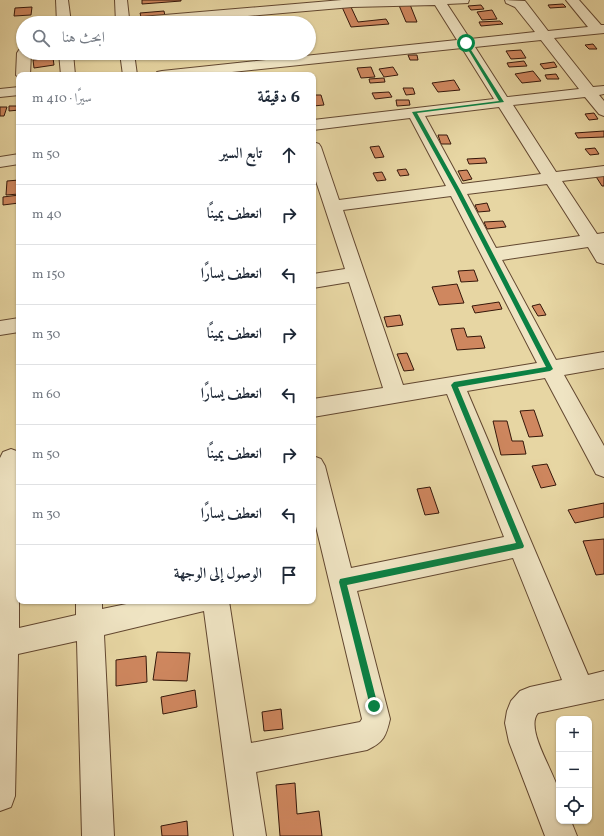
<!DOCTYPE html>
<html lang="ar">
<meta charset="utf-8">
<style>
body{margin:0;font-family:Vollkorn,Amiri,serif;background:#f6f6f7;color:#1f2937;direction:rtl}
.controls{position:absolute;right:12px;bottom:12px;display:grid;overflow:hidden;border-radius:8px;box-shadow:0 1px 3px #0004}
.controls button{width:36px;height:36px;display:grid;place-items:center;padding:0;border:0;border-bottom:1px solid #e0e1e3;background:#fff;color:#1f2937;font:20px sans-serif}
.stop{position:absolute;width:12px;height:12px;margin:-9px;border:3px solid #0b8043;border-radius:50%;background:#fff}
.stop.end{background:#0b8043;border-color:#fff;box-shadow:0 1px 4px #0008}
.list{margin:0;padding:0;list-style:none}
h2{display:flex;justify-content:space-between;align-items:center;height:52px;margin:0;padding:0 16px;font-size:17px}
h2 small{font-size:13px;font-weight:400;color:#747a83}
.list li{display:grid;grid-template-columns:26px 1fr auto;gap:12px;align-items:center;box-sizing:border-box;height:60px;padding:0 16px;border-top:1px solid #e0e1e3}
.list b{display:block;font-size:15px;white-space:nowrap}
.list em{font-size:13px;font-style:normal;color:#747a83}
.icon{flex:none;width:22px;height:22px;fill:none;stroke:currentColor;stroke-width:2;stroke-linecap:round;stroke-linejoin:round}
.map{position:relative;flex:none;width:604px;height:836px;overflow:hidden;direction:ltr}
.search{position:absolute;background:#fff;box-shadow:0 1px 3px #0004;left:16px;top:16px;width:300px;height:44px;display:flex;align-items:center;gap:10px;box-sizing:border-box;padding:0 14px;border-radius:22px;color:#747a83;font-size:15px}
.panel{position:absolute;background:#fff;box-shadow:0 1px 3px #0004;left:16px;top:72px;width:300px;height:532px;border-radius:8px;direction:rtl}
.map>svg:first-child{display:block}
</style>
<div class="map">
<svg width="604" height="836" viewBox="0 0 604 836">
<rect width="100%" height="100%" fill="#e7d6a3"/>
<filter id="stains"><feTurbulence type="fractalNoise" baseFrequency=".005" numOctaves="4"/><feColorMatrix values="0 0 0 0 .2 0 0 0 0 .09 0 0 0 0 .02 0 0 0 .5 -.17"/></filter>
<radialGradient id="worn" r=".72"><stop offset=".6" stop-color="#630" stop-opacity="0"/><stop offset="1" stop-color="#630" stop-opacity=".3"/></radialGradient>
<g fill="#cf875f" stroke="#35170a">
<polygon points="142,0 181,0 181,1 142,4"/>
<polygon points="409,2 417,22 406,22 398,3"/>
<polygon points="563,4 566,7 550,8 548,5"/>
<polygon points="481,5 484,9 471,10 468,6"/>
<polygon points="32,7 31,15 14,16 15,8"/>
<polygon points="342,7 351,7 358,22 386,19 389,24 351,27"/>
<polygon points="492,10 497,19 482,20 477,12"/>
<polygon points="164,11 165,16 141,17 140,13"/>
<polygon points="500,21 503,24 481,26 479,22"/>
<polygon points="593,44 597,49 589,49 585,45"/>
<polygon points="521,50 526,58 511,59 506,51"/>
<polygon points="184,54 193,54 192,58 183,59"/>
<polygon points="408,55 417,55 418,60 410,60"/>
<polygon points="53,58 54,65 34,68 33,60"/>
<polygon points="524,61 527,66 509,67 507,63"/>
<polygon points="554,62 557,67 544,69 540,64"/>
<polygon points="371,67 375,77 361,78 357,68"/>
<polygon points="393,67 398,75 384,77 379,69"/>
<polygon points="533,71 541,81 522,83 515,74"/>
<polygon points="556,74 559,79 547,79 545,75"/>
<polygon points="384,78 385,82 370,83 369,79"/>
<polygon points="454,80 460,90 438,92 432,83"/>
<polygon points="403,88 413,88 415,94 406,95"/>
<polygon points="389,92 392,97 375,99 372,93"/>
<polygon points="313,95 321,95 324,105 313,106"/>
<polygon points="396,100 409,100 410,105 397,106"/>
<polygon points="9,106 19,106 19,110 9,111"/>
<polygon points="0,107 7,107 4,116 0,116"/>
<polygon points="594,113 598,119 589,120 585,114"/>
<polygon points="604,131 604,137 578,138 575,133"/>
<polygon points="438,135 447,135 451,144 441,144"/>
<polygon points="379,146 384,157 375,158 370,147"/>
<polygon points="595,148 599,154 590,155 585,149"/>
<polygon points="485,158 487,163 469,164 467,159"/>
<polygon points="406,169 409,175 400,176 397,170"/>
<polygon points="467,170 472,179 463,181 458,171"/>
<polygon points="604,171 604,186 602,186 593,172"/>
<polygon points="382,172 386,180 377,181 373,173"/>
<polygon points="19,180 19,194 6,195 7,181"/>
<polygon points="19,195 19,203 3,205 3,197"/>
<polygon points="487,203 490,211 478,212 475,205"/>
<polygon points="503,221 506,227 487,229 484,222"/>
<polygon points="474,270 478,281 461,282 458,271"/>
<polygon points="457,284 464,303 439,305 432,287"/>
<polygon points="499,302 502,309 475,313 472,306"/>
<polygon points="540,304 546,315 538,316 532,306"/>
<polygon points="400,315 403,325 387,327 384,317"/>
<polygon points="464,328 467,337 481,336 485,348 457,350 451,329"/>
<polygon points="407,353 414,370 404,371 397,354"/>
<polygon points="534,410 543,436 529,437 520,411"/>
<polygon points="493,421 507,421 512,441 523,441 526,454 501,455"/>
<polygon points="547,464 556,485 541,488 532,466"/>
<polygon points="430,487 439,513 425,515 417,489"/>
<polygon points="604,503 604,517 575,523 568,510"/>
<polygon points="604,539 604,574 596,575 583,541"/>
<polygon points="157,652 190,653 187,681 153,680"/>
<polygon points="146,656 147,682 116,686 116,660"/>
<polygon points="195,690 197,707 163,714 161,697"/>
<polygon points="281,709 283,729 264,731 262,712"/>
<polygon points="295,783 297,814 319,811 322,836 280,836 276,785"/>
<polygon points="187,821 188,836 162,836 161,826"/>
</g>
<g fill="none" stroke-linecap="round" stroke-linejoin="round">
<defs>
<g id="street">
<polygon points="56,0 68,0 71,23 57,23"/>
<path d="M115,0H127L129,18L342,0H469L468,3L447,4L470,39L535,32L515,7L506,3L505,0L525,1L548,31L588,27L566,0H579L601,25H604V33L554,38L593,87L604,86V94L599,95L604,101V116L599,114L585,97L513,105L556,172L604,166V176L562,181L597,234L604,233V264L597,262L588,247L502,260L556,360L604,352V368L564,375L604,446V477L596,474L545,378L467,391L588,675L604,671V699L538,713C524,729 556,774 559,793C561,801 559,812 559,821H571L577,836H545L509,742L505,723L507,711L511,701L520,691L530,687L562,680L513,558L357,591L390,719C386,736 384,742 367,750L256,772L266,836H234L204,611L104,635L114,836H82L77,641L18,654L15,796L11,807L0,811V458L3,452L11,449L19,452V628L76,615V601H102V609L141,601H229L251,743L360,722L362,719L313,514V456L321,459L325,466L351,568L504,537L447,394L313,417V399L383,388L349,282L313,288V274L345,269L313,172V142L319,144L321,147L339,200L446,186L410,118L313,130V120L494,99L462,48L203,75H155L157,72L162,71L457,40L435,5L352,7L168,23H116ZM541,40L579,89L507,97L475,47ZM499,107L541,174L462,184L425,116ZM547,184L580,236L496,248L467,194ZM451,196L537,363L403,385L343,210Z"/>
<polygon points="23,49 23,53 31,53 30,75 19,75 19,78 16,75 17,53 19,50"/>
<polygon points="59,53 73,53 75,75 61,75"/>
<polygon points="120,53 134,53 137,75 123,75"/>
<polygon points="19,87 19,95 0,97 0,89"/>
<polygon points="19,154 19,164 0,167 0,157"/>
<polygon points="19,318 19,332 0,335 0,321"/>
</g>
</defs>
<use href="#street" stroke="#624730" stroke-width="2"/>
<use href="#street" fill="#efe4c3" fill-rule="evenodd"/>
</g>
<polygon fill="#0b8043" points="466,42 504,102 417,113 460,190 553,369 550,371 458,387 524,546 523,548 347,585 378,706 377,709 374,711 371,709 370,706 339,582 340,579 516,543 451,385 454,382 546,367 455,190 412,112 499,101 464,43"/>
<rect width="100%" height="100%" filter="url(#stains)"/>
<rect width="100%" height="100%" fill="url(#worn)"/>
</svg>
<div class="controls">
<button>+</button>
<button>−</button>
<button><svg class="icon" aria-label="locate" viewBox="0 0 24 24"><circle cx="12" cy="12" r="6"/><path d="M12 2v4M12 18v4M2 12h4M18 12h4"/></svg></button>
</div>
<div class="stop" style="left:466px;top:43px"></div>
<div class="stop end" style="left:374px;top:706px"></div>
<div class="search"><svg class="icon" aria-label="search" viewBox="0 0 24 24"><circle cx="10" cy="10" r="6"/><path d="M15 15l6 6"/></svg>ابحث هنا</div>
<section class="panel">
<h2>6 دقيقة<small>سيرًا · 410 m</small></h2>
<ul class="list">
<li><svg class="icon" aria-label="ahead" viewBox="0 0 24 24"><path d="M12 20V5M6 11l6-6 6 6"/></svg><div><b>تابع السير</b></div><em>50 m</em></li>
<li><svg class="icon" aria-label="right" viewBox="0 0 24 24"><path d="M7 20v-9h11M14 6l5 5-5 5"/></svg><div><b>انعطف يمينًا</b></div><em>40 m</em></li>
<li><svg class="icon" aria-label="left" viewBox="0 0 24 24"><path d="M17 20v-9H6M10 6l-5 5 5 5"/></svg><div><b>انعطف يسارًا</b></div><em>150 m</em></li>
<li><svg class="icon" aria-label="right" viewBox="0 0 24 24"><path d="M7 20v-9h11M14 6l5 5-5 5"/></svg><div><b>انعطف يمينًا</b></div><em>30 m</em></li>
<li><svg class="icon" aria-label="left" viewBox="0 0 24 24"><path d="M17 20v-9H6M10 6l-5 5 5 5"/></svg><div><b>انعطف يسارًا</b></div><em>60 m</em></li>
<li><svg class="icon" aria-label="right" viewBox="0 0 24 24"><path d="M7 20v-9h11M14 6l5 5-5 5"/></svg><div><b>انعطف يمينًا</b></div><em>50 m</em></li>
<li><svg class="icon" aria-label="left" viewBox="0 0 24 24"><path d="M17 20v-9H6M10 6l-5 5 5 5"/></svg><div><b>انعطف يسارًا</b></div><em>30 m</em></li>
<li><svg class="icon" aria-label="arrive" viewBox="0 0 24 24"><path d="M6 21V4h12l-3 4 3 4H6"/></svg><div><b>الوصول إلى الوجهة</b></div></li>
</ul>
</section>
</div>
